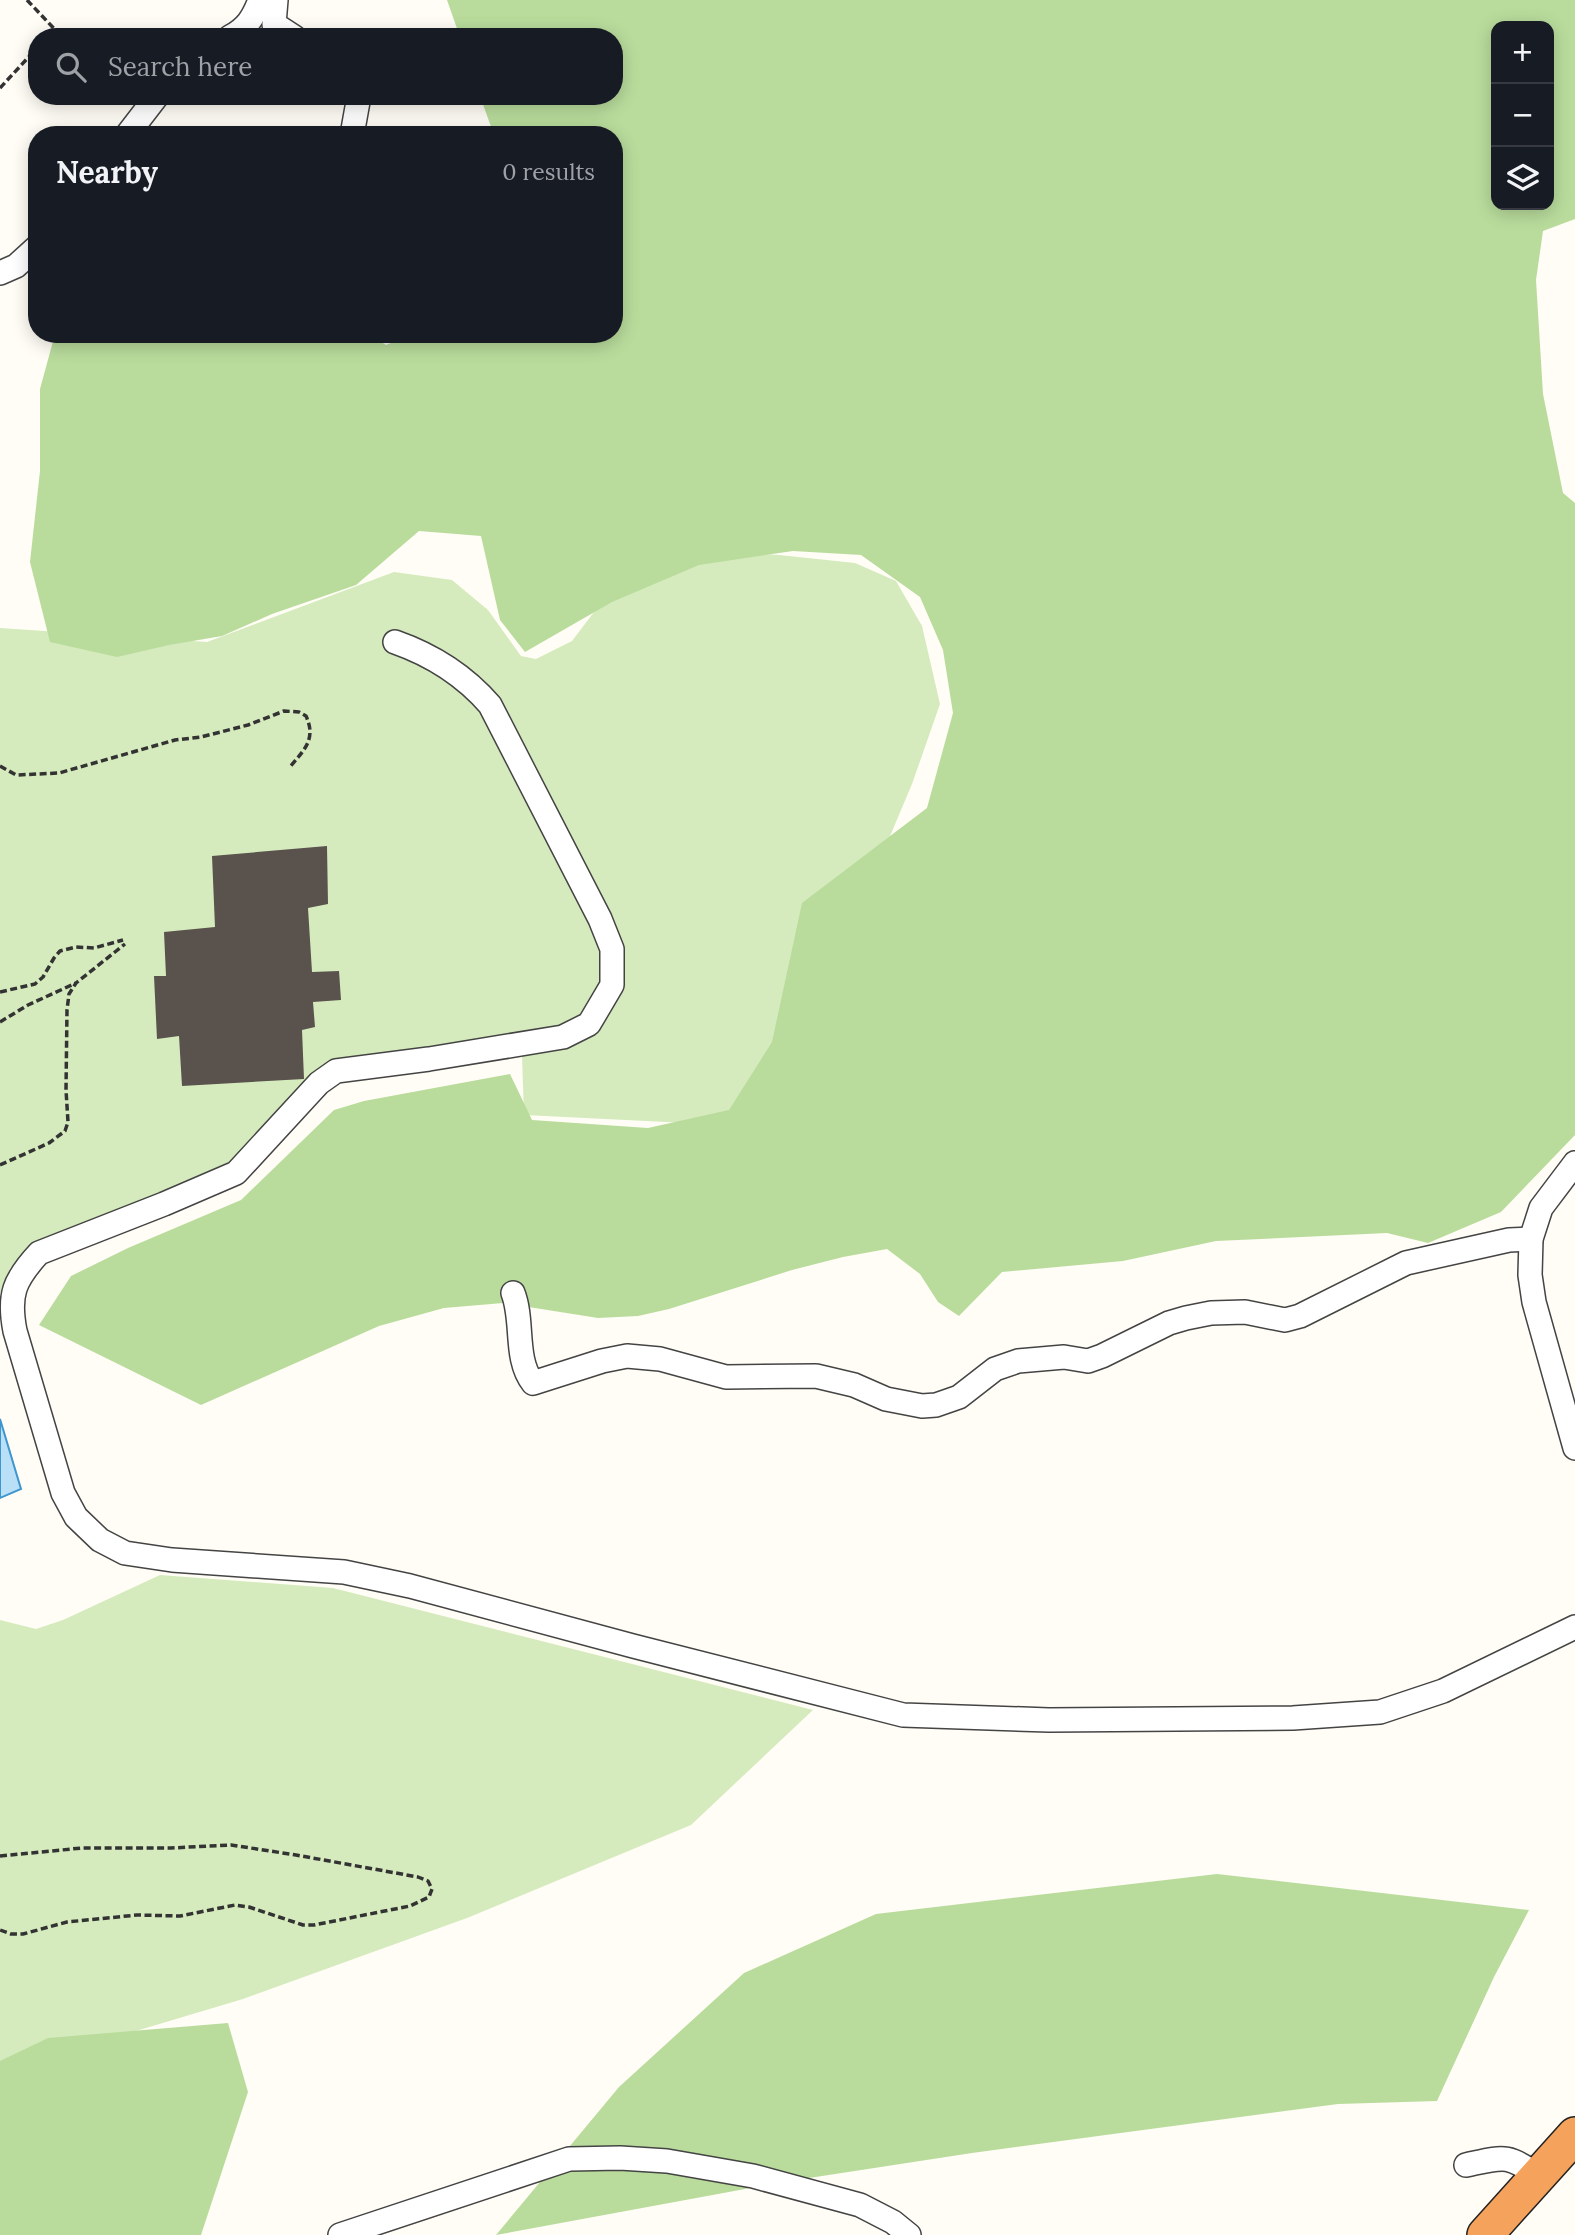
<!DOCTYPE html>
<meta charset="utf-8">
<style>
body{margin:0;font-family:Lora,serif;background:#20242c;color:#f1f3f6}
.controls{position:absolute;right:21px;top:21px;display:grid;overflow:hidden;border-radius:14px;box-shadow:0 4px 18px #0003}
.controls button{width:63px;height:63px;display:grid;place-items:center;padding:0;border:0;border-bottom:2px solid #363941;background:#171b24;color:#f1f3f6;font:35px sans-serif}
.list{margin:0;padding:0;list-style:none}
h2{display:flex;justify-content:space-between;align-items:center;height:91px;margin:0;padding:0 28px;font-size:30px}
h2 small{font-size:23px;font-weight:400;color:#9ea1a6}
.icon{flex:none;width:38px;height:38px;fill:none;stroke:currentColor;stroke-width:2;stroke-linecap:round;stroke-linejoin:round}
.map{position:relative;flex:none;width:1575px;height:2235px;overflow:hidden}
.search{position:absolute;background:#171b24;box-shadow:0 4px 18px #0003;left:28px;top:28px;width:595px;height:77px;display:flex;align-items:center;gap:18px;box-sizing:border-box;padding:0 24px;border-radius:28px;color:#9ea1a6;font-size:26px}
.panel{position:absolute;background:#171b24;box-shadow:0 4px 18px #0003;left:28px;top:126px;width:595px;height:217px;border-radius:28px}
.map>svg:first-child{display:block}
</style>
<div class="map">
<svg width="1575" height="2235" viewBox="0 0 1575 2235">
<rect width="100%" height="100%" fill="#fffdf5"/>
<g fill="#d5ebbd">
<polygon points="690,550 779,555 855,563 896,581 922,626 940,704 912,784 839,957 736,1114 687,1123 524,1115 522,1055 340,1079 298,1091 232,1160 216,1170 50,1236 28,1250 10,1268 0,1293 0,628 207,642 394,572 452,580 488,610 521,656 536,659 572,641 613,587"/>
<polygon points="160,1575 333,1588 813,1710 691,1825 467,1918 243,1999 79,2048 0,2091 0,1620 36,1629 63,1620"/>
</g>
<g fill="#b9dc9c" fill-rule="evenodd">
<path d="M447,0H1575V219L1543,231L1536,280L1543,394L1563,493L1575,503V1135L1501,1212L1428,1243L1387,1233L1216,1241L1123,1261L1002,1272L959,1316L938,1302L920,1274L887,1249L843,1257L792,1270L669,1309L638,1316L598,1318L503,1303L444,1308L379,1326L201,1405L39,1325L71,1276L128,1248L241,1200L334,1110L364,1101L510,1074L532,1120L648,1128L729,1110L772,1042L802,903L927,808L953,713L943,650L920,597L861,555L793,551L699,565L612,602L525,652L500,620L481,536L419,531L356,585L272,614L222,636L169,645L117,657L50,642L30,562L40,471V389L55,334H369L386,345L413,334H614V135H494L480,96H614V37H460ZM1496,26H1549V205H1496Z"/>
<polygon points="1217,1874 1529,1910 1494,1977 1437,2101 1338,2104 972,2153 783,2182 496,2235 619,2087 744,1973 876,1914"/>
<polygon points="228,2023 248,2092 201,2235 0,2235 0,2061 48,2038"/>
</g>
<polygon fill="#b9e0f7" stroke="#3f96cf" stroke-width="2" points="0,1419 21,1489 0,1498"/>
<polygon fill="#5a524d" points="327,846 328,904 308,908 312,972 339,971 341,1000 313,1002 315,1027 302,1030 304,1079 182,1086 179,1036 157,1039 154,976 166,976 164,932 215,927 212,856"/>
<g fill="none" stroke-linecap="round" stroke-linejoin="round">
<defs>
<g id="minor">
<polyline points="276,0 274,24 294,37"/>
<path d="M230,37C247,28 253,18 260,0"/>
<polyline points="127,135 157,96"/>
<polyline points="352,135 359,96"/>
<polyline points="0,273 16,266 37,247"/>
<path d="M395,642C432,655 464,675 490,705L600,919L612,949V985L589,1024L563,1037L429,1059L336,1071L319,1083L236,1173L164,1204L39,1253C14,1280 8,1295 15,1331L63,1493L76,1517L100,1540L125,1553L172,1560L344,1572L410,1586L633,1646L903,1715L1049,1720L1293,1718L1380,1712L1443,1691L1575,1627"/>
<polyline points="1575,1163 1541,1208 1531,1239 1530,1275 1534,1302 1575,1448"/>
<path d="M513,1293C524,1321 514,1359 533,1383L602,1361L627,1356L660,1359L726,1377L816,1376L854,1385L886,1399L922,1406L936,1405L959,1397L995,1369L1018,1361L1064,1357L1088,1361L1102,1356L1169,1323L1186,1318L1211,1313L1245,1312L1285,1320L1300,1316L1406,1263L1509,1240L1531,1239"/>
<path d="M1466,2165C1503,2157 1508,2153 1539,2177"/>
<polyline points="340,2235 569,2159 620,2158 667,2161 753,2176 860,2205 893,2222 909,2235"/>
</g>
<polyline id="highway" points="1485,2235 1575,2135"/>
</defs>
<use href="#minor" stroke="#444" stroke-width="26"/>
<use href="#highway" stroke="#222" stroke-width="38"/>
<g stroke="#333" stroke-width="3.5" stroke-dasharray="7 3.5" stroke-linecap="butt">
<polyline points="27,0 62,37"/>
<polyline points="47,37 54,29"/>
<polyline points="0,88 37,48"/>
<polyline points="122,96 128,102"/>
<path d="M0,766L16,775L59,773L175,740L201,737L248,725L284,711L299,712L306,716C317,740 303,751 289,768"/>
<polyline points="0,992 35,984 43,977 54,958 60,951 76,947 94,948 123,940"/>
<polyline points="0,1022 28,1005 76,983"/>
<polyline points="0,1165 49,1143 65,1131 68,1122 66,1090 67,1010 69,994 76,983 125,944"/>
<polyline points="0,1856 82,1848 171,1848 231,1845 296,1855 418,1877 428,1881 432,1889 429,1897 410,1906 314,1925 303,1925 249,1907 235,1905 180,1916 137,1915 67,1922 23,1934 11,1934 0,1930"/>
</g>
<use href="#minor" stroke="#fff" stroke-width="23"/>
<use href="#highway" stroke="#f5a25d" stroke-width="35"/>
</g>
</svg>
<div class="controls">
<button>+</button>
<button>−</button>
<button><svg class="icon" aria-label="layers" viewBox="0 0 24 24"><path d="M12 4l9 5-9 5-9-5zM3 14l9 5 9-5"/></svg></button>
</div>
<div class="search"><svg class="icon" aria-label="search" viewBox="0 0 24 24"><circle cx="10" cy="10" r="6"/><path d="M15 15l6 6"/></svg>Search here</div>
<section class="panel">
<h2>Nearby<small>0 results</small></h2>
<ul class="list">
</ul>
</section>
</div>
